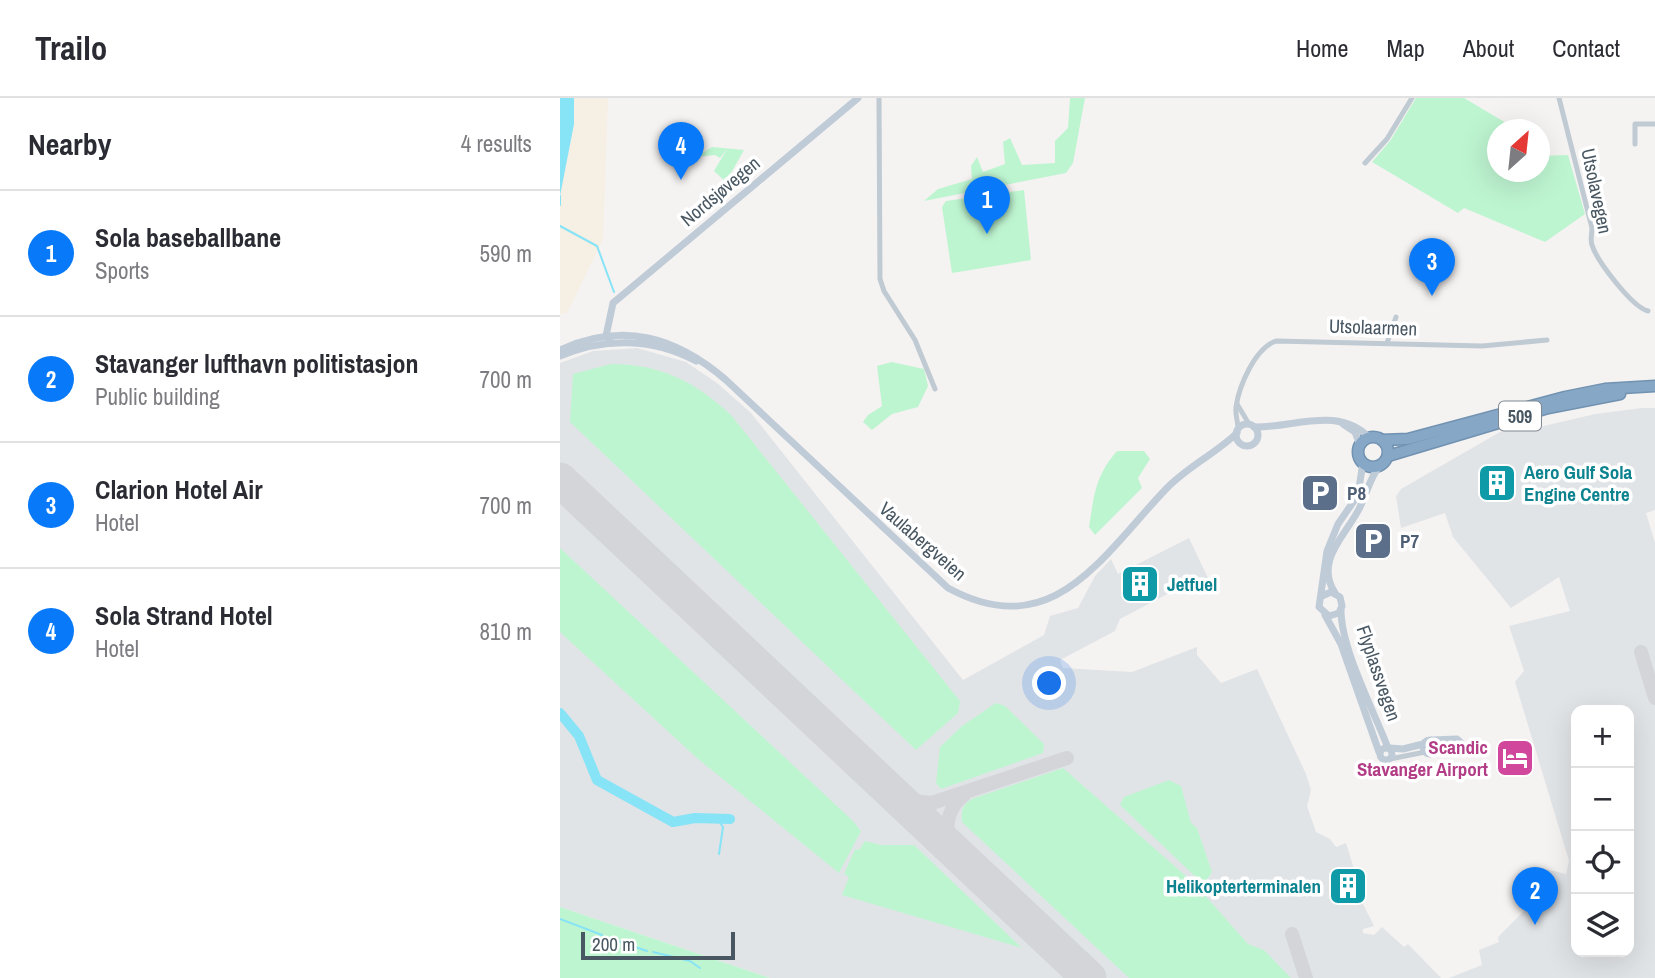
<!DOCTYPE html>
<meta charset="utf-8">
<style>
body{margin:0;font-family:"Archivo Narrow",sans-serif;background:#f2f2f3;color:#2b2b33}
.controls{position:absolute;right:21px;bottom:21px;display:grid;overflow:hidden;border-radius:14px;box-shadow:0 7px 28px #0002}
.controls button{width:63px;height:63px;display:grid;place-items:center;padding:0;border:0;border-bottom:2px solid #e1e1e2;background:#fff;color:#2b2b33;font:35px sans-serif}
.compass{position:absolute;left:927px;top:21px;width:63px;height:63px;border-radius:50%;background:#fff;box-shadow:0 7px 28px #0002;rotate:27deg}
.scale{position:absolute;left:21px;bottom:18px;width:154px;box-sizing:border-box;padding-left:7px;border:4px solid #485762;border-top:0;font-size:19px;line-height:24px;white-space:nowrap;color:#485762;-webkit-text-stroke:5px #fff;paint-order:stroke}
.you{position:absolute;left:490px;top:586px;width:24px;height:24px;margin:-18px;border:5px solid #fff;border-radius:50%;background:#1a73e8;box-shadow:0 0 0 10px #1a73e833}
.badge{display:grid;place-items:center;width:46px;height:46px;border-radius:50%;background:#087af9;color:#fff;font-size:23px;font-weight:700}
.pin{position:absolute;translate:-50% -58px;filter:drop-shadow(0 2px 4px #0008)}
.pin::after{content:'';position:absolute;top:37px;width:24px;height:21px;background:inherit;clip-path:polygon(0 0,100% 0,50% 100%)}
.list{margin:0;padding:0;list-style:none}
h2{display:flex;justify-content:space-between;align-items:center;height:91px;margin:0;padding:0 28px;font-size:30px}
h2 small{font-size:23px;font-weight:400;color:#7c7c81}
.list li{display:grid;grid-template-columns:46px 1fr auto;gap:21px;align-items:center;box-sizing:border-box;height:126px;padding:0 28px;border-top:2px solid #e1e1e2}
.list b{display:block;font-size:26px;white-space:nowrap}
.list p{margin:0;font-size:23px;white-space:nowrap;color:#7c7c81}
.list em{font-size:23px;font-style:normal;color:#7c7c81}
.icon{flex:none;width:38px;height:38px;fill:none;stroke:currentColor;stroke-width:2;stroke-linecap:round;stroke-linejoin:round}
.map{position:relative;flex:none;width:1095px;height:880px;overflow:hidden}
header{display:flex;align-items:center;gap:42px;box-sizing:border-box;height:98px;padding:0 35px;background:#fff;border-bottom:2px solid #e1e1e2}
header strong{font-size:33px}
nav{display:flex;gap:38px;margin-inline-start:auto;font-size:24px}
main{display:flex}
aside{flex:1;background:#fff}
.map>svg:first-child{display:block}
</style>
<header>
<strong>Trailo</strong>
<nav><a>Home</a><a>Map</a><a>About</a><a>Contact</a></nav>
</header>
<main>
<aside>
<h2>Nearby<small>4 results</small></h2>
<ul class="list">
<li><span class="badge">1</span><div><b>Sola baseballbane</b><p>Sports</p></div><em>590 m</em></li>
<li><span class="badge">2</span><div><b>Stavanger lufthavn politistasjon</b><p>Public building</p></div><em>700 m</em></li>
<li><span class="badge">3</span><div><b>Clarion Hotel Air</b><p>Hotel</p></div><em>700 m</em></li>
<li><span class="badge">4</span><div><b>Sola Strand Hotel</b><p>Hotel</p></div><em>810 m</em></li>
</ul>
</aside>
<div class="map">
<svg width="1095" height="880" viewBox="0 0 1095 880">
<rect width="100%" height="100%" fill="#f5f2f2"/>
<g fill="#e1e4e7" fill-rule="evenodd">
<polygon points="77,250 126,264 157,285 191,315 403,582 484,537 490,518 518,510 535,478 551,461 558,476 629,440 649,482 613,493 560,521 555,533 500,562 503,570 572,574 637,549 637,557 661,585 697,571 746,676 751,692 747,708 756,734 770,741 776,749 786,745 795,774 799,777 802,796 799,798 814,828 803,831 803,835 814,837 822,829 844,849 848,846 881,880 210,880 0,809 0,265 33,253"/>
<path d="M1082,310H1095V412L1086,415L1095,445V880H889L922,867L919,852L939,844L938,839L975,802H983L986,791L981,789L985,771L1006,776L1009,763L955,584L964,573L949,528L1010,513L999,479L951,510L893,439L885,415L841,430L836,398L841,391L940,334L969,325L971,331L1035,316ZM1016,612H1069V854H1016Z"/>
</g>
<g fill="#bef5d1">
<polygon points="510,0 525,0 513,65 506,75 364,103 378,91 412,81 411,68 417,59 423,74 445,66 443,44 450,40 462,67 495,65 495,43 508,30"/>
<polygon points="856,0 904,0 953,29 952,31 937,32 937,74 979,74 980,58 1008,57 1025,116 985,144 904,110 898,115 812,64 830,43"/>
<polygon points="152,49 184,52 166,84 154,73 167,51 160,60 155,57 136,59"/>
<polygon points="464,92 471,162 392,175 382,109 386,103"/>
<polygon points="332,264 364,271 368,288 358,309 332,316 312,332 303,324 308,317 322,308 317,268"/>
<path d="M51,266C101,266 135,284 171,317L400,603L398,615L356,652L10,324L13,276Z"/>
<path d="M557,353H584L590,361L578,380L582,390L535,437L529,429C534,398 535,378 557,353Z"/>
<polygon points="0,450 292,722 301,733 279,775 138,661 0,534"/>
<polygon points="436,605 445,608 484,646 483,655 381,691 376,685 380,649 402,628"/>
<path d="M503,670L635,786L688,846L704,852L731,880H569L402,724C401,713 402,707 412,701Z"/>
<polygon points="609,682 621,688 631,725 637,730 652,774 646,783 640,783 560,707 564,699"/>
<polygon points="305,743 321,747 354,747 462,850 282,797 289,779 284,776 295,751 299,752"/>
<polygon points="0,809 210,880 0,880"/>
</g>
<polygon fill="#f6efe3" points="14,0 48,0 43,141 7,215 0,216 0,98 14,26"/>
<polygon fill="#87e3f6" points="0,0 14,0 14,26 0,98"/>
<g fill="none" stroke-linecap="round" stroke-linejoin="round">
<g stroke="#87e3f6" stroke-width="2">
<polyline points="0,107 0,98"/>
<polyline points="0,128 37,148 54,194"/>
<polyline points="158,722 163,729 159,756"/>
<polyline points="0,821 42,837"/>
<polyline points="48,840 87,853"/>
<polyline points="93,854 130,863 140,870"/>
</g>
<polyline stroke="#87e3f6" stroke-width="10" points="0,615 19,638 37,682 113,724 135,720 170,721"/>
<g stroke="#d4d5d8" stroke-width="14">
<polyline points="1081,554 1095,600"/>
<polyline points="325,687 354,703 372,705 507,660"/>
<path d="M394,752C382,734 387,710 404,697"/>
<polyline points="732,836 746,880"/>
</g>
<polyline stroke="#d4d5d8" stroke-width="35" points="0,382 529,880"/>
<defs>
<g id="highway">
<circle cx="813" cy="354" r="15"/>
<polyline points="822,342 848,341 1005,299 1045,291 1095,288"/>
<polyline points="828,358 988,310 1060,296"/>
</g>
</defs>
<use href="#highway" stroke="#7192b1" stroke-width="13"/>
<g stroke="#bfcad3" stroke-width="5">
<polyline points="319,0 320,181 324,193 355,242 375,291"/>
<path d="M999,0L1032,130C1032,136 1030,142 1032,147C1037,163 1072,209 1088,213"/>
<polyline points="1075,46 1075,26 1095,26"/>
<polyline points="805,65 827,41 852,0"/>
<polyline points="827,245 836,219"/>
<polyline points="677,306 689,326"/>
<path d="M678,331C678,324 675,316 676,309C679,288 695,250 716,243L922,248L987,242"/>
<polyline points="876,652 890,646 899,649"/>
<polyline points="830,661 865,654"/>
</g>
<g stroke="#bfcbd7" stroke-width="7">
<polyline points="51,245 46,238 53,205 298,0"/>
<path d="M0,252C63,223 116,239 166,282L388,490C493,547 541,459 606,391C627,369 655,356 677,335"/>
<path d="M0,258C45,239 93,240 136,263"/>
<polyline points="783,326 795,334 800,347"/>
<circle cx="687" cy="337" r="11"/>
<path d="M694,329C735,330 777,307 810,340"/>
<path d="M775,495C754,463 786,437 799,411C807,396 809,381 820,367"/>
<polyline points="762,498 771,494 780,499 782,508 779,515 769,518 759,509 767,453 778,426 798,397 803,364"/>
<path d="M781,512C781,551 814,613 828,650"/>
<polyline points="765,517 781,546 819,654"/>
<polyline points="872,642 897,641 914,656"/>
<circle cx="870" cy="649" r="7"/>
<circle cx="826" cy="656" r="6"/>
<polyline points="830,650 843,651 863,646"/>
</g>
<use href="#highway" stroke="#86a7c5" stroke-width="10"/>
</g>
<defs>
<symbol id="building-square" viewBox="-11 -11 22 22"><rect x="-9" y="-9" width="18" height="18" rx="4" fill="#0f9aa8" stroke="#fff"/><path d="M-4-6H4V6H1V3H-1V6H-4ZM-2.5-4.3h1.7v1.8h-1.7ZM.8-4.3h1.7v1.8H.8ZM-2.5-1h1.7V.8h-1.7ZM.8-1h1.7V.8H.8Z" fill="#fff"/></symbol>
<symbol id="parking-square" viewBox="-11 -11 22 22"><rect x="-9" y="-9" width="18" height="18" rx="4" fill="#5c6f8a" stroke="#fff"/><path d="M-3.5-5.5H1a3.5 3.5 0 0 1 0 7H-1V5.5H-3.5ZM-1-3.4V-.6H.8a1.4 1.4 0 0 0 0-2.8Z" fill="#fff"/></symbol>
<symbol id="hotel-square" viewBox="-11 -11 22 22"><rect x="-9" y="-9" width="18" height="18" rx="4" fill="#d1479c" stroke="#fff"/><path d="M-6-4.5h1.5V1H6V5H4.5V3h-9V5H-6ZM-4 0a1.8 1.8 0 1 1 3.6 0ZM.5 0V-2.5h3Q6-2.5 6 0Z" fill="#fff"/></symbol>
</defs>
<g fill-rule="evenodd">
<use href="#building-square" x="915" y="363" width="44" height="44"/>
<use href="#parking-square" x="738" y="373" width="44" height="44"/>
<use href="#parking-square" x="791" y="421" width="44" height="44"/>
<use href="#building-square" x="558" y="464" width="44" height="44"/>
<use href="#hotel-square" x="933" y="638" width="44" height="44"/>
<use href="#building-square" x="766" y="766" width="44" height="44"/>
</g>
<g text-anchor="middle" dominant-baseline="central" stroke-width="7" stroke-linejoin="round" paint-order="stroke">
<rect fill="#fff" stroke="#7f8991" stroke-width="2" x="939" y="303.5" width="42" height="29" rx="5"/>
<g font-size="18" font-weight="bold" fill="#485762">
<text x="960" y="318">509</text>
</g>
<g font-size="19" fill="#485762" stroke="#fff">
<text transform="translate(160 93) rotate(-40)">Nordsjøvegen</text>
<text transform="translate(1037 93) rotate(78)">Utsolavegen</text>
<text transform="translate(813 229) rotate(2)">Utsolaarmen</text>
<text transform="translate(363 443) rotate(41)">Vaulabergveien</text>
<text transform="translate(819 575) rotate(71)">Flyplassvegen</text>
</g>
<g font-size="19" font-weight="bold" fill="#0d838f" stroke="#fff" text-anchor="start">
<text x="964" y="374">Aero Gulf Sola<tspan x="964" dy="22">Engine Centre</tspan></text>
<text x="607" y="486">Jetfuel</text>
<text x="761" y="788" text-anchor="end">Helikopterterminalen</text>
</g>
<g font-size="19" font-weight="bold" fill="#4e5e75" stroke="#fff" text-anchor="start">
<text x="787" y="395">P8</text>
<text x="840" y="443">P7</text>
</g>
<g font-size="19" font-weight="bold" fill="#b23c85" stroke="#fff" text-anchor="end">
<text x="928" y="649">Scandic<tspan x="928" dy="22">Stavanger Airport</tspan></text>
</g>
</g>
</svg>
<div class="controls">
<button>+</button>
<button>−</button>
<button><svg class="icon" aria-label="locate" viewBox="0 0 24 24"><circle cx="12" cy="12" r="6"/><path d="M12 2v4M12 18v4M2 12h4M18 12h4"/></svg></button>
<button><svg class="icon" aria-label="layers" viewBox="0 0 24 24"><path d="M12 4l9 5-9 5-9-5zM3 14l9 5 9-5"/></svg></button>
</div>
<svg class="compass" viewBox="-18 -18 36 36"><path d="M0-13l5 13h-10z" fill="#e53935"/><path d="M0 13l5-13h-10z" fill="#7c7c81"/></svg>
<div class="scale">200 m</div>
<div class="you"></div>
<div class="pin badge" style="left:427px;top:136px">1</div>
<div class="pin badge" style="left:975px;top:827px">2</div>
<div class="pin badge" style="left:872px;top:198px">3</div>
<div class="pin badge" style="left:121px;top:82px">4</div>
</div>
</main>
